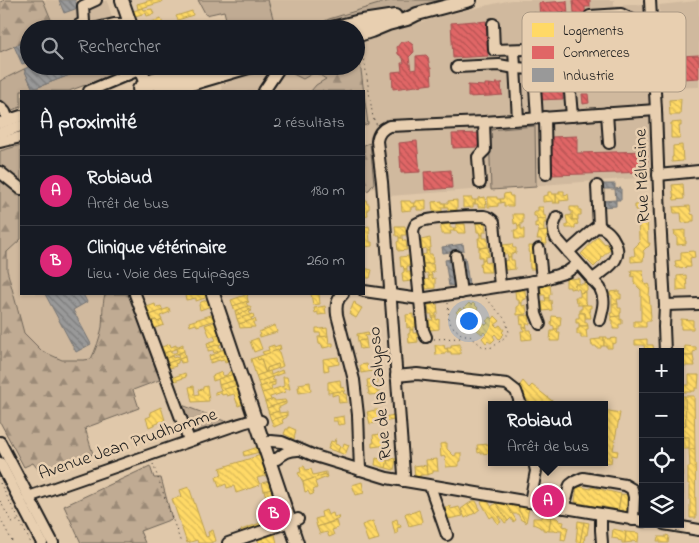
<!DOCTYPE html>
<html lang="fr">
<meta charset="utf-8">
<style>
body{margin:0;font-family:"Indie Flower",sans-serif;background:#242831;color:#f1f3f6}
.controls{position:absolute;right:15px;bottom:15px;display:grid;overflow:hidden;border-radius:0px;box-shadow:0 1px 4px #0004}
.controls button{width:45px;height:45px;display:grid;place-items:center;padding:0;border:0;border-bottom:1px solid #363941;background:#171b24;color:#f1f3f6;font:25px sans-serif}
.you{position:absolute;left:468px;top:320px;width:18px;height:18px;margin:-12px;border:4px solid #fff;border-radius:50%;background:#1a73e8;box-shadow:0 0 0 8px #1a73e833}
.badge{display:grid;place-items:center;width:32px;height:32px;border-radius:50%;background:#db2777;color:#fff;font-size:16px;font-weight:700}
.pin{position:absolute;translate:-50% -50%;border:2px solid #fff;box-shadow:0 1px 5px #0006}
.popup{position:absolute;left:488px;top:401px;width:120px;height:65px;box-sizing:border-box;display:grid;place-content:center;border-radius:0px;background:#171b24;filter:drop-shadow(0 1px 4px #0005);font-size:16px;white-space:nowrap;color:#9ea1a6}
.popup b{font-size:19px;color:#f1f3f6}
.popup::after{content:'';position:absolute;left:50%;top:100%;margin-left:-10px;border:10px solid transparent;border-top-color:#171b24}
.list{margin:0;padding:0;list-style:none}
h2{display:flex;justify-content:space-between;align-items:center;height:65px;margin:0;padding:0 20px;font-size:21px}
h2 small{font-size:16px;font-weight:400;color:#9ea1a6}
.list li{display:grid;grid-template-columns:32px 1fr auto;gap:15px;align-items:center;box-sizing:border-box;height:70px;padding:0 20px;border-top:1px solid #363941}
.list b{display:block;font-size:19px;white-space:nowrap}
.list p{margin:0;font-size:16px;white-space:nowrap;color:#9ea1a6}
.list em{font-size:16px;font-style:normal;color:#9ea1a6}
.icon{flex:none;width:28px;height:28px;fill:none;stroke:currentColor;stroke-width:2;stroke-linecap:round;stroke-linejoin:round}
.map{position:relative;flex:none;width:699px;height:543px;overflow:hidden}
.search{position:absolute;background:#171b24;box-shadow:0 1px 4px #0004;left:20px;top:20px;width:345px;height:55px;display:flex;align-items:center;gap:12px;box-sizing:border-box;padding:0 18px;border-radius:28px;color:#9ea1a6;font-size:19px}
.panel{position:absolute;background:#171b24;box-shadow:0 1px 4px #0004;left:20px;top:90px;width:345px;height:205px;border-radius:0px}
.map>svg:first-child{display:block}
</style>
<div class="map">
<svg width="699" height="543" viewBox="0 0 699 543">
<defs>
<pattern id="forest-firs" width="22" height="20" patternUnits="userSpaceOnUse" patternTransform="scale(1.25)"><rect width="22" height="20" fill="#c0ab93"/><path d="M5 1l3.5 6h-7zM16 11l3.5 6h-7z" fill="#9b8a77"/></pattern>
<pattern id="homes-back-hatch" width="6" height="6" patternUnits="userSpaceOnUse" patternTransform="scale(1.25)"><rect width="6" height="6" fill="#ffd966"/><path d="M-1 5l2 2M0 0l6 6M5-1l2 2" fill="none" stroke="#daba58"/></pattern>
<pattern id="shops-back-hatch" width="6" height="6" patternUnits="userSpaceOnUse" patternTransform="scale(1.25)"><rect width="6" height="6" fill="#e06666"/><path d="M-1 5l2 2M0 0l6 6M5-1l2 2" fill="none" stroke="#b55353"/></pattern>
<pattern id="industry-back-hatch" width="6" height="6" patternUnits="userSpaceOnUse" patternTransform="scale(1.25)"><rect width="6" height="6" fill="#999"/><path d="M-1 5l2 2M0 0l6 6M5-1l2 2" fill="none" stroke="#7c7c7c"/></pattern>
</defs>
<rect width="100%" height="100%" fill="#e0c8aa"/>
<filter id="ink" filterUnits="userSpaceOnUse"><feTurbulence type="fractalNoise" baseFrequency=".02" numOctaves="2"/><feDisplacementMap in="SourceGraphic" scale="10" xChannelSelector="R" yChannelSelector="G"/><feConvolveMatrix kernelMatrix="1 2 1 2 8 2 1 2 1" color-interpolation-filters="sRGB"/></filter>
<g filter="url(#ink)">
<g fill="#d0b99e">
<polygon points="43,0 107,1 116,29 54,29"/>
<polygon points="268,0 392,0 329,19 305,29 276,29"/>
<polygon points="511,0 614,0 614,6 644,4 652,177 389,196 376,188 364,190 364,91 222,91 221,85 227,84 227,81 230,81 230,78 272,66 356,66 356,42 445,15"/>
<polygon points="696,0 699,0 699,87 664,88 659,5 696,1"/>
<polygon points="29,40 29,66 93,66 33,89 0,81 0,52"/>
<polygon points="21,239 21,294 105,294 103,300 102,328 97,347 92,359 84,360 62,360 42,351 24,333 7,270 7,252"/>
</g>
<g fill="#c0ab93" stroke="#6e6458">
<polygon points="198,0 268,0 276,29 218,29 217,25 227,23 224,11 206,15"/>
<polygon points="392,0 454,0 398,13 360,16 314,26 329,19"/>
<polygon points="93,66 125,66 119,72 115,74 69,91 21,91 21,107 9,111 0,102 0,81 24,69 33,89"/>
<polygon points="535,126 536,187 491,190 489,130"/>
<polygon points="21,145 21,184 0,169 0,151"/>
<polygon points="182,405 227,422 193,432"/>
</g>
<g fill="url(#forest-firs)" stroke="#6e6458">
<polygon points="5,0 43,0 55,29 29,29 29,40 0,52 0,2"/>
<polygon points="356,53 359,55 368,124 364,126 364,91 311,91 316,85 326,79 315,72 303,79 293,74 291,66 356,66"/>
<polygon points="370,143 374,183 369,190 364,191 364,145"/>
<path d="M0,176L21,193V239L7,252V270L24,333L42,351L62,360H84L91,359C96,349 100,338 102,327C103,316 102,305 105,294H130L162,379L133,390L139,408L85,428L93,454L41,473L33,463L24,467L0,422Z"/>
<polygon points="150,466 154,478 161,478 172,519 140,531 145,543 81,543 64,506"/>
</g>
<g fill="url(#homes-back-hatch)" stroke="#bba050">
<polygon points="151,0 161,0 162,2 138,9 137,4"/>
<polygon points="143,8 144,10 152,9 154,14 147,16 146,13 135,16 133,11"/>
<polygon points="192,11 193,15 178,20 176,16"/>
<polygon points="161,19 163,24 147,29 139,29 138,26"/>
<polygon points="681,99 680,115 670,115 669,100"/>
<polygon points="681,122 681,126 679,126 680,138 671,138 671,123"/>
<polygon points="682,145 683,161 672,162 672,157 673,157 673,146"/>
<polygon points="683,184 684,199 674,200 672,185"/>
<polygon points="559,191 564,191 564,195 568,194 569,200 559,201 560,203 556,203 556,194 559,194"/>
<polygon points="548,192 552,192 552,194 556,194 556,203 553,203 553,201 543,202 543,196 548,195"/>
<polygon points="509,193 510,196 513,196 513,206 504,206 504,202 501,203 500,199 503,199 504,194"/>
<polygon points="485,197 486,207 478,207 478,204 475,204 475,200 478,200 478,198"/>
<polygon points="488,197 497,197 497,199 500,199 501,203 498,203 498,206 488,207"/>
<polygon points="463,198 472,198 472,200 475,200 475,204 473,204 473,207 463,208"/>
<polygon points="364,199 366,199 367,204 369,204 369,209 367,209 368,215 364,216"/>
<polygon points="426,200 426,210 417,210 417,206 414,207 414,203 416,203 416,201"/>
<polygon points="457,200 457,210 448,210 448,207 445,207 445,203 448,203 448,201"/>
<polygon points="401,201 410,201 411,203 414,203 414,207 411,207 411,210 402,211"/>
<polygon points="442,201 442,203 445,203 445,207 442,207 442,211 433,211 432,202"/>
<polygon points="647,204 648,243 650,243 649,246 648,247 647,247 643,251 644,253 643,261 631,262 631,256 635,256 634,248 640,242 639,240 638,210 635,210 635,205"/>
<polygon points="690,206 691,214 694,215 694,221 691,221 691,222 682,223 681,213 674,213 673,207"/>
<polygon points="538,207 543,207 544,216 546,216 546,219 537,219 536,216 534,216 534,211 538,211"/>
<polygon points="570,207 579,207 579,210 581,210 581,215 578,215 578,220 572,220 572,211 570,211"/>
<polygon points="513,214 523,214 523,223 521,223 521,226 518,226 517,223 514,224"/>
<polygon points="572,215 572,220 577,220 578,224 575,225 575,228 566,228 566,225 568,225 566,216"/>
<polygon points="537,219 546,219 546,223 544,223 544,232 539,232 538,227 535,228 535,223 537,223"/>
<polygon points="485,222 486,232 483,232 483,235 480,235 479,232 477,232 476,223"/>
<polygon points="450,224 450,228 453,228 454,231 450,231 451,234 441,234 441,225"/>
<polygon points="456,224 465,224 466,233 457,233 457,231 454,231 453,228 456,228"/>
<polygon points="369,226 370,230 369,231 370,242 372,242 372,246 364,247 364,227"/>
<polygon points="395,226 405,226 406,235 402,235 402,238 399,238 399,236 396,236"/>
<polygon points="518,226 521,226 521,229 524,229 524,239 515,239 514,230 518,230"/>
<polygon points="685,230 685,241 686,241 686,244 677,245 677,236 675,236 674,231"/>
<polygon points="548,231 548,235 546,235 547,244 542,244 541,239 537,239 539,232"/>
<polygon points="480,235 483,235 483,238 487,238 488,247 479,248 478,238 480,238"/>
<polygon points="598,236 605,244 606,243 611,249 601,258 602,259 594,267 581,254"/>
<polygon points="399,238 402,238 403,241 406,241 407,250 398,251 397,242 399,241"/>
<polygon points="430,238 431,248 429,248 429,251 426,251 426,248 422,249 421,240"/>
<polygon points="512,244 513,248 516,248 516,253 511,254 511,257 508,257 507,254 504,254 503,245"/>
<polygon points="529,246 535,246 536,269 530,269"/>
<polygon points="488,247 489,256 485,257 485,260 482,260 482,257 479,257 479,248"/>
<polygon points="426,251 429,251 429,254 432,254 433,263 423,264 422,255 426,254"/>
<polygon points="694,251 695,257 690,258 691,267 676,268 675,261 681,260 681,252"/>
<polygon points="409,256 410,266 407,266 407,269 404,269 403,266 401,267 400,257"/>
<polygon points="508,257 511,257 511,260 514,260 515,269 505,270 504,261 508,260"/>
<polygon points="482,260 485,260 486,263 490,262 491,272 481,272 480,263 482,263"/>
<polygon points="423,264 433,264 434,272 431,273 432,276 428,276 428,273 424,273"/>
<polygon points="364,268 372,270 370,278 364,278"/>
<polygon points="404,269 407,269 407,272 411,272 412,281 403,282 402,273 404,272"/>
<polygon points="631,270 643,270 644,280 643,280 643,281 647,285 649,284 650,286 649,295 651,317 650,321 646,321 646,327 634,327 634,321 641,321 641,290 634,283 634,276 632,277"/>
<polygon points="686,275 687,290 677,291 677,276"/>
<polygon points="428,276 432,276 432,279 435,278 435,288 426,289 425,280 429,279"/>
<polygon points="566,278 570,278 570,279 579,278 579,284 575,284 575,288 570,289 570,287 566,287"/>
<polygon points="584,282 587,282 587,291 584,291 584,292 580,293 579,289 575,289 575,284 584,284"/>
<polygon points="550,285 551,294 549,295 549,298 545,298 545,295 541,295 541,286"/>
<polygon points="525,290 526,299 522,300 522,303 519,303 519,300 516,300 515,291"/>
<polygon points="619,291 619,294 621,294 621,299 617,299 618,304 612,304 612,295 610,295 610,292"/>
<polygon points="585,292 585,302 586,302 587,305 578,305 578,302 576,302 575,297 580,297 580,293"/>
<polygon points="193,294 207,294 208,297 196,301 196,298 186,300 185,295"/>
<polygon points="248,294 248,295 247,296 248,301 233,306 231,300"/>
<polygon points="311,294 319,294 320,304 313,305"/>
<polygon points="545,298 549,298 549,301 551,300 552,310 543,311 542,301 546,301"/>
<polygon points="209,299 211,306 200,310 199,305 201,302"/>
<polygon points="248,301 249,302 246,303 248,306 235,311 233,306"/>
<polygon points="354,302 356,303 355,304 362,308 356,318 349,314"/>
<polygon points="469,303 471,305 473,303 478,308 474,312 476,314 478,312 482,317 480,319 486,325 488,323 486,321 491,317 493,319 495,316 500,321 495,325 497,327 500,325 504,330 502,332 504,334 499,339 495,334 493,336 495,339 491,343 488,341 486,343 482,338 486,334 484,332 482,334 477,330 479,327 473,321 471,323 473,325 469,330 467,328 464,330 460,325 464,321 462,319 460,321 456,316 458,314 456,312 460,308 464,312 466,310 464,308"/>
<polygon points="519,303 522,303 522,306 526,305 527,314 517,315 517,306 519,306"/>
<polygon points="155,304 156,308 161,306 163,311 147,316 144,308"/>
<polygon points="437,304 438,313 436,313 436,317 432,317 432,314 429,314 428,305"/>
<polygon points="612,304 618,304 618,308 621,308 621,313 620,313 620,316 611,317 610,313 612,313"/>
<polygon points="582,305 591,305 591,308 589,308 591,318 585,318 585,313 580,313 580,309 582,309"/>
<polygon points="248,306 250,306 251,308 248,309 249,310 236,315 235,311"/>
<polygon points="325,306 326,314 318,315 318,312 315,313 314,308"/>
<polygon points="169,308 170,312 160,316 162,320 158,322 156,320 150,322 147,316"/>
<polygon points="249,310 251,310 252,311 249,312 251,315 237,319 236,315"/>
<polygon points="579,313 585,313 585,322 587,322 588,326 579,326 579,323 576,323 576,318 579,318"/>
<polygon points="214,314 216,320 197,326 196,324 190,326 189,322"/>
<polygon points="253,314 254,317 251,318 252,320 239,324 237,319"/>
<polygon points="413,314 413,318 416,318 417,327 413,327 413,330 410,330 410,327 407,328 406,315"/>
<polygon points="529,315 530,324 526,324 527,327 523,328 523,324 521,325 520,316"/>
<polygon points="552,316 561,317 560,326 558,326 558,329 554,329 554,326 551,325"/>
<polygon points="620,316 620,320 622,319 622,324 619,324 619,329 613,329 613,320 611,320 611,317"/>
<polygon points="432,317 436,317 436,320 439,319 439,329 430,330 429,320 433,320"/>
<polygon points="255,319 256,322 253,323 255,327 240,328 239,324"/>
<polygon points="681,319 693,320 693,329 681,329"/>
<polygon points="156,320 158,322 162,320 164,325 152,329 150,322"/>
<polygon points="214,322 219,334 210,337 205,325"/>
<polygon points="275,325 277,332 260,337 259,332"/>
<polygon points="579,326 588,326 588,329 586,329 587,338 581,338 581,334 577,334 577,329 579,329"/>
<polygon points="527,327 527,330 531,330 532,339 522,340 521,331 524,331 523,328"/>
<polygon points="316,328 319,328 320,329 327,328 328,336 321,337 320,333 316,333"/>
<polygon points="554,329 558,329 557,332 560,332 559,341 550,341 551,331 554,331"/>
<polygon points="410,330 413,330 413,333 417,333 418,342 409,343 408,334 410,333"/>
<polygon points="368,332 369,335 365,336 366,340 358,341 357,334"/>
<polygon points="221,334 224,343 208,348 207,343 216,340 214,336"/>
<polygon points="328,336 329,343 333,343 333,346 323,348 322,345 319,344 318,337"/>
<polygon points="600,337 604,337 604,346 601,346 601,348 597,348 596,346 592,346 591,340 600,339"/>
<polygon points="604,337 607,337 607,339 616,338 616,343 612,344 612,348 607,348 607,346 604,346"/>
<polygon points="258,338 262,349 254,352 250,341"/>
<polygon points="647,339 647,345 653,345 654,352 645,352 644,345 635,345 635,340"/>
<polygon points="366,340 367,348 360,349 358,341"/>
<polygon points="170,344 171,347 176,345 176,347 183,344 183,346 162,354 159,348"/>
<polygon points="219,344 221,350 214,353 213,350 208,351 208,348"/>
<polygon points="460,344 460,354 451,354 451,352 448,352 447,348 451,348 451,345"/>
<polygon points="274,345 274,347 280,345 281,349 264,355 262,352 269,350 268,347"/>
<polygon points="435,345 444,345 445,349 447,348 448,352 445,352 445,354 436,355"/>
<polygon points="183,346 184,351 164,359 162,354 170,351 171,353 175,353 177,352 176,349"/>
<polygon points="685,346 696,347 696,351 693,352 693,356 681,356 684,353"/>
<polygon points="226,348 227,354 210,360 209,356 218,353 217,352"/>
<polygon points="278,350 283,366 279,368 278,364 267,368 267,371 265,372 261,359 258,360 257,357"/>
<polygon points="184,351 185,357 165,364 164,359 172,356 173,358 176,357 177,358 179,357 178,354"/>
<polygon points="227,354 230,361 225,363 224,360 220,361 220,360 210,363 210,360"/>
<polygon points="681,356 693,356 695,366 684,366 683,359"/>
<polygon points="185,357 186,362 181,363 180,360 178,361 178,363 175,364 176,366 167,369 165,364"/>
<polygon points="257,357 258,360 261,359 265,372 267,371 267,368 278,364 279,368 256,376 251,359"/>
<polygon points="338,357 339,364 328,366 329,370 324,371 323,359"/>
<polygon points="367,364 368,368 372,367 373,371 361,373 360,365"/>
<polygon points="233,370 234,374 213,381 212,376 222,372 223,376 227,375 229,372"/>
<polygon points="282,370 283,373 258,382 256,376 270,371 271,375"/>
<polygon points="185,373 186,377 172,382 171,378"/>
<polygon points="234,374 236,380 219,385 218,379"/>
<polygon points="689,375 699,375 698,388 695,388 695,391 691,391 691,392 681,392 682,385 689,385"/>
<polygon points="272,377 273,381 275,380 275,382 260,387 258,382"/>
<polygon points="283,377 287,377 290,389 284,389 285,392 270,397 271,400 265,402 262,393 284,386"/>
<polygon points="377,378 378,383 375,384 376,386 368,388 367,380"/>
<polygon points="236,380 238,385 221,390 219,385"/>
<polygon points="340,380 341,388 344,387 345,391 328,393 328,382"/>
<polygon points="523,381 529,388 532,385 556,404 558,405 533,405 522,397 525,393 524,392 522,393 517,389"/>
<polygon points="275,382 275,385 271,386 272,390 262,393 260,387"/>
<polygon points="310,382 311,391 299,393 298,387 300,387 299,384"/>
<polygon points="238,385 244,404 238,406 234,394 227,396 226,394 222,395 221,393 215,395 215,392"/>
<polygon points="194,386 195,395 199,394 198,390 203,389 203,387 207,386 209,401 192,402 189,387"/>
<polygon points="376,386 377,392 380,392 381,394 369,395 368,388"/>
<polygon points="343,391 344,394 346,394 347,402 339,403 338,394 332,396 332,392"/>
<polygon points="682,396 685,396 686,425 682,426"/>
<polygon points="685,396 694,396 695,449 689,449 689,437 683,437 682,426 686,425"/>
<polygon points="274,399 275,401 285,400 286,402 267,408 265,402"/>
<polygon points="286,402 286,404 278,408 279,411 269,414 267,408"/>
<polygon points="161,407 165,420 149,427 146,418 151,416 150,412"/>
<polygon points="375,410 383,410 384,417 394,415 394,420 370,424 367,412"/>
<polygon points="604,410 620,413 613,450 618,451 617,456 612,455 611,463 604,462"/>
<polygon points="279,411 279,413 287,412 287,415 271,420 269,414"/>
<polygon points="287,415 287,417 282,420 283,423 274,427 271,420"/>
<polygon points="344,416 345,424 338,425 337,421 333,421 333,418"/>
<polygon points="289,427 296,430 294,439 284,434 286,429 289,429"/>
<polygon points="381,434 382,438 385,438 387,445 372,447 372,443 374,443 373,435"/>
<rect x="683" y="437" width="6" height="12"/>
<polygon points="335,439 336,439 335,444 340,446 338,452 328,449 331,441 334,442"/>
<polygon points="344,443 349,445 345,455 338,452 340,446 343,447"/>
<polygon points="447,443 447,449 454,456 456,455 456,453 461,453 461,461 459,462 459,466 446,467 445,456 441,457 440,444"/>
<polygon points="489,444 490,451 491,451 491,453 481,454 481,452 478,453 477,445"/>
<polygon points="258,447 260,452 244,456 243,452"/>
<polygon points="689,449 695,449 696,518 690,518 690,484 688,484 688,467 690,467"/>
<polygon points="261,455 268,475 257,478 260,485 236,493 234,486 227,488 226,484 219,487 216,477 222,475 220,468"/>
<polygon points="381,455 383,455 382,457 385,457 384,460 388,460 386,468 375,465 376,458 380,459"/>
<polygon points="391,458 396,459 394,470 386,468 388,460 391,461"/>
<polygon points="437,459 438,471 433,471 433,473 427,475 426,460"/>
<polygon points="680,463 682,463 683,495 680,495"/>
<polygon points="421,465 426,466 427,475 420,475 420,477 415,477 414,466"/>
<polygon points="304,466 306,470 311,469 313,475 326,472 326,474 303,482 298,473 301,472 300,467"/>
<polygon points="326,474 327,477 315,482 317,488 313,490 314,493 313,494 310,495 308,491 305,492 303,482"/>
<polygon points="269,481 272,489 264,491 262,483"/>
<polygon points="362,482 364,493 356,495 352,485"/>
<polygon points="577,486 591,489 591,487 621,494 618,510 600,506 597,508 594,507 594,506 575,502"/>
<polygon points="189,487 206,537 209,536 208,532 213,530 216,541 210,543 198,543 197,540 187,543 172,499 182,496 180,490"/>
<polygon points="272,489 274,497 267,499 264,491"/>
<polygon points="621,494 631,495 628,513 618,512"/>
<polygon points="473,501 476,501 480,509 475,513 468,504"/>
<polygon points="485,501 488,501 501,522 498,524 493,516 490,518 481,502"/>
<polygon points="496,503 508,521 505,523 500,516 498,517 491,507"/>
<polygon points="496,503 506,504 516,520 513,522 511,518 508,521"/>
<polygon points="468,504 475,513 465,518 461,509"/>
<polygon points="506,504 519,506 519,511 525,520 523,521 522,520 521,520 518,514 512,514"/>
<polygon points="278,506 283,519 271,523 270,519 264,521 263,518 267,517 266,514 263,515 262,512"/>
<polygon points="450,506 451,509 459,507 463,516 448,519 445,507"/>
<polygon points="519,506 529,508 526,523 519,511"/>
<polygon points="326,510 328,515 333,513 334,517 338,516 339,519 317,527 315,519 322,517 321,512"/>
<polygon points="419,510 422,521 421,523 409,526 405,514 406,513 410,512 411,513"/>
<polygon points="545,516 551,517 549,531 543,530 543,528 540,528 540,527 533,524 533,518 542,518 542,517"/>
<polygon points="551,517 557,518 559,520 559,521 564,522 563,526 568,527 565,541 561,540 562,530 558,530 557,531 555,530 555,531 549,531"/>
<polygon points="397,519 398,524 400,524 401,527 397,528 398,533 395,534 392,521"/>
<polygon points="336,521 338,528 332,530 334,535 329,537 327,532 320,534 317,527"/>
<polygon points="373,521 379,539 368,542 362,525"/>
<polygon points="578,521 584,522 580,543 576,542"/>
<polygon points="584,522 589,523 587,535 585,535 584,543 580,543"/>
<polygon points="260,523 261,526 242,533 241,530"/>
<polygon points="613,529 626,532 625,543 622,543 622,541 618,540 618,539 612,538"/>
<polygon points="626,532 639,533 638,542 632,541 632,542 625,543"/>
<polygon points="275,534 277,543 266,543 266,542 259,543 258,540"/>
<polygon points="666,535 669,536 668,543 660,543 660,541 657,541 658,537 666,537"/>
</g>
<g fill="url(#shops-back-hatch)" stroke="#a55050">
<polygon points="573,0 590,0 590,7 585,7 586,25 575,25"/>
<polygon points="567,1 568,16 558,17 559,39 541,40 539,3"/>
<polygon points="621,19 621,25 630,25 631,32 621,32 622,39 595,40 594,20"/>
<polygon points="475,21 477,22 486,21 488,56 453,58 451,23"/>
<polygon points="408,41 413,45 414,52 409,57 411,70 416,69 416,56 426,55 428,57 430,68 431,68 432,84 393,89 392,72 402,71 401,63 404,63 403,58 398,54 397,47 401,42"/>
<polygon points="618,50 629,50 630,66 619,66"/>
<polygon points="699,55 699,78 664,80 662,57"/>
<polygon points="586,65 588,89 572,90 571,66"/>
<polygon points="641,65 642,82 620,83 619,74 621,74 621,66"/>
<polygon points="561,72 563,99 538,100 537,74"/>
<polygon points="496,83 503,83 501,83 502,95 503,95 490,96 489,84 496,85"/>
<polygon points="485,84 489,84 490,96 468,97 468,85 485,86"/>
<polygon points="582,94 588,94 589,103 583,104"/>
<polygon points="482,133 482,145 478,145 478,147 453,148 452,134"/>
<polygon points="577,136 577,153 647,151 648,172 552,175 551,137"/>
<polygon points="417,141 420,172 401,173 399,143"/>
<polygon points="451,170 452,188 425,190 424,172"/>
</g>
<g fill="url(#industry-back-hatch)" stroke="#747474">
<polygon points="59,0 75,0 78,8 64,13"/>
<polygon points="29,40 29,62 22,64 14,46"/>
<polygon points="31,66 93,66 33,89 24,69"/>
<rect x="600" y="184" width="15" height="5"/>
<polygon points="621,188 621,200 616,200 615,189"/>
<polygon points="616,200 616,206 601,207 601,201"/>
<polygon points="463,244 464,250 443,253 442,247"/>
<polygon points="465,257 469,284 464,285 459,258"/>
<polygon points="451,259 455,285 449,286 445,260"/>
<polygon points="45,294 83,294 87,302 73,310 91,344 76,352"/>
</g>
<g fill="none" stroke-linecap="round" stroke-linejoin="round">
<defs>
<g id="minor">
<polyline points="650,0 656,110 660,218 665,305 664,327 665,352"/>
<polyline points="590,16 621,14 644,26 651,25"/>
<polyline points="532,19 535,49"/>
<polyline points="493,24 494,50 562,48 561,19"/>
<polyline points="73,29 84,22 83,6 96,0"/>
<polyline points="93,29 114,24 122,24"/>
<polyline points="356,29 373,23"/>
<polyline points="514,50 518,119"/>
<polyline points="632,56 653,56"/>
<polyline points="457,67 499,65 515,68 532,69 537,71 568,68 572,116"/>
<polyline points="158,86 225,66"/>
<polyline points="535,87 537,118"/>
<polyline points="89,91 134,72"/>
<polyline points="264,91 280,67"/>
<polyline points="0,107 5,112 8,120"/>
<polyline points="607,113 609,143"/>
<polyline points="545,117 546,174"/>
<polyline points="0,123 21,116"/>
<polyline points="0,133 21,126"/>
<polyline points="0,142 21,137"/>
<polyline points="0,172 21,189"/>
<polyline points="658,175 699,171"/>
<polyline points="480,183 478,157 485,150 484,122"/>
<polyline points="597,186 599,226"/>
<path d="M557,217C553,225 552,230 556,238L600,288C606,300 603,308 600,320"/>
<polyline points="539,249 542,280"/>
<path d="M568,252L595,228C607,223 622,247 616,258C613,266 599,274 592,280"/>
<polyline points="456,256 461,293"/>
<polyline points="533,281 536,314 540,324"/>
<polyline points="364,291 420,299 541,280 567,272 578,264"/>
<polyline points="135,294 189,440"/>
<path d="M343,294C336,300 336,307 337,315L354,380L358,415L360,470"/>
<polyline points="665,305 699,304"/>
<path d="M426,337L423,330L413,231C414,228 414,226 416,224C423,217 472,216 484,216C489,217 491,218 494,222L500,286"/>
<polyline points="396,376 417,374 507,384 516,391 521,405"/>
<polyline points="271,441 282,442 315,456 387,478 643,521"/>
<polyline points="0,442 53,543"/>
<path d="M273,459H277C284,453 289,450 298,450"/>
<polyline points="0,463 42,543"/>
<path d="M403,481L404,474L382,182L377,141C378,133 382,129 389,126L484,122L656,110"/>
<polyline points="430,486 447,535"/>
<path d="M29,497L34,495L230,427C240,425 251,418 261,421"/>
<polyline points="530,502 536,471 534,462"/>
<polyline points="564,508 570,485 574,482 583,478 625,485 632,489 634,497 633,520"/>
<polyline points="601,514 601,530 602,543"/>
<polyline points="664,524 699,530"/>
<polyline points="228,543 298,519"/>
</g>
<g id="major">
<polyline points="122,0 132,29"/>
<polyline points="327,29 356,22 395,16"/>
<polyline points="356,36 371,31 388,24 407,19 417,14 470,0"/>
<polyline points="139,66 148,89"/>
<polyline points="139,89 150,80 197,66"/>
<polyline points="167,91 252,66"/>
<polyline points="213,294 297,543"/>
</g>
</defs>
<use href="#minor" stroke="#1c1c1c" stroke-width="14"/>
<use href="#major" stroke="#1c1c1c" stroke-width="16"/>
<g stroke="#1c1c1c" stroke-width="1" stroke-dasharray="1 4" stroke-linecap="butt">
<polyline points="362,45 373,118 377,125"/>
<polyline points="448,303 449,320 451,325 461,334 470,336 483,347 488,348 493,347 505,337 509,332 506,321 504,318 485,297"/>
<polyline points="434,339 461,338 462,336"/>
<polyline points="153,464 181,543"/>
<polyline points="0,483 31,543"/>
<polyline points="0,501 12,523 19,520"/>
<polyline points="0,518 13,543"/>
</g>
<use href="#minor" stroke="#e8cfb0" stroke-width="10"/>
<use href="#major" stroke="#e8cfb0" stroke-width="12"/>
</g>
</g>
<g text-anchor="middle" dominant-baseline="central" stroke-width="5" stroke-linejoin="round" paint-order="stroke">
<g font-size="18" fill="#1c1c1c" stroke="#e8cfb0">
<text transform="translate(643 176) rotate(-92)">Rue Mélusine</text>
<text transform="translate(381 393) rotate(-95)">Rue de la Calypso</text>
<text transform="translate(128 445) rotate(-19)">Avenue Jean Prudhomme</text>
</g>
</g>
<rect x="522" y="12" width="164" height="80" rx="8" fill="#e8cfb0" stroke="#ab9984" stroke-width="1"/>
<rect x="532" y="23" width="22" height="14" fill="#ffd966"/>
<rect x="532" y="46" width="22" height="13" fill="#e06666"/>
<rect x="532" y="68" width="22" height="14" fill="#999"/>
<g font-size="14" fill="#1c1c1c">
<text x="563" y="35">Logements</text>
<text x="563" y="57">Commerces</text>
<text x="563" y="80">Industrie</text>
</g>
</svg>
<div class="controls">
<button>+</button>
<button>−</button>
<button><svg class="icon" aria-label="locate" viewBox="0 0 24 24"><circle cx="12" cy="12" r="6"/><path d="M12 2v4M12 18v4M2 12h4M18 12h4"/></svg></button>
<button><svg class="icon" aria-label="layers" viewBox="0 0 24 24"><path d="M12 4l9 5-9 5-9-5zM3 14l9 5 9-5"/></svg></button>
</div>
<div class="you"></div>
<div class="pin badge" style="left:548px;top:501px">A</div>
<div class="popup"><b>Robiaud</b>Arrêt de bus</div>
<div class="pin badge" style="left:274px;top:514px">B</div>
<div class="search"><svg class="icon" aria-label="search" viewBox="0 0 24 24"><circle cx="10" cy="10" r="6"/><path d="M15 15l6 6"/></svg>Rechercher</div>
<section class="panel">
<h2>À proximité<small>2 résultats</small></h2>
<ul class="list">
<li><span class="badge">A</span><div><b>Robiaud</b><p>Arrêt de bus</p></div><em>180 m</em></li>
<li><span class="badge">B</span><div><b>Clinique vétérinaire</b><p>Lieu · Voie des Equipages</p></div><em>260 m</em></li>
</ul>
</section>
</div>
